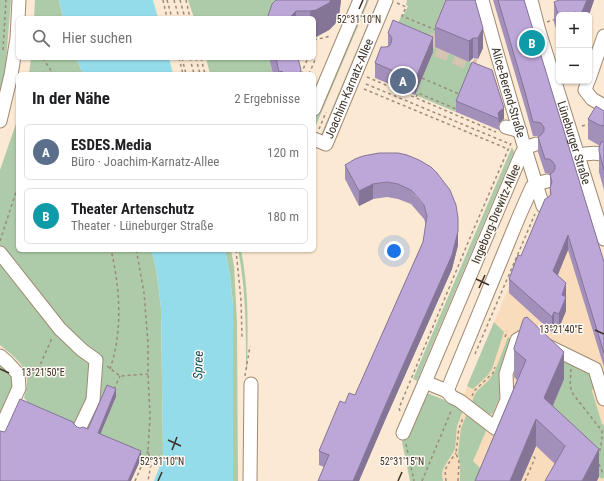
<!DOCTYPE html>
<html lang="de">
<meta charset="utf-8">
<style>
body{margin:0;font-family:"Roboto Condensed",sans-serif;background:#f2f2f2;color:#202124}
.controls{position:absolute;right:12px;top:12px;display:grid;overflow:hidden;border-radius:6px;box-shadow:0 1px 3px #0004}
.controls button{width:36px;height:36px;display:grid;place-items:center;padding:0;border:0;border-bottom:1px solid #e0e0e0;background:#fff;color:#202124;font:20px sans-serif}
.you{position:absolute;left:394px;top:251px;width:14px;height:14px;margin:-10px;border:3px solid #fff;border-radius:50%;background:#1a73e8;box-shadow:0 0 0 6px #1a73e833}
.badge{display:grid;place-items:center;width:26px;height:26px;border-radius:50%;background:#575b29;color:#fff;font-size:13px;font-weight:700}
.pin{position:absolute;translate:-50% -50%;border:2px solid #fff;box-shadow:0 1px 4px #0006}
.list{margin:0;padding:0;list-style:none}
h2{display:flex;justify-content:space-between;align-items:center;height:52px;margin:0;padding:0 16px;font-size:17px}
h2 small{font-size:13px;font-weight:400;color:#757577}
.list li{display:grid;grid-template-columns:26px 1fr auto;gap:12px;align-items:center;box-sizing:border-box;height:56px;margin:0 8px 8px;padding:0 8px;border:1px solid #e0e0e0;border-radius:6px}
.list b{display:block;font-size:15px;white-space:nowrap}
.list p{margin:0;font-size:13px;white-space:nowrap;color:#757577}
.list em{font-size:13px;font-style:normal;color:#757577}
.icon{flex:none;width:22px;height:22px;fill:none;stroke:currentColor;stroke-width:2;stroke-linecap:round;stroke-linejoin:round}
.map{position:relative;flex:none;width:604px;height:481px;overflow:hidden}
.search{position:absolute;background:#fff;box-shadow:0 1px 3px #0004;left:16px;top:16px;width:300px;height:44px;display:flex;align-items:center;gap:10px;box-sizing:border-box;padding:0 14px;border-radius:6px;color:#757577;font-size:15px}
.panel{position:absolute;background:#fff;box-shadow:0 1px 3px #0004;left:16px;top:72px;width:300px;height:180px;border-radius:6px}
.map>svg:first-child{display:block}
</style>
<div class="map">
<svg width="604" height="481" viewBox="0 0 604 481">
<rect width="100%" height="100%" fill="#fce9d3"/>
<polygon fill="#f9dcbb" points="550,189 604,367 604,481 439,481 436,461"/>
<g fill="#aecba9">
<polygon points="0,0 11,0 5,74 0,100"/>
<polygon points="35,0 59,0 63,18 34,18"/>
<polygon points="188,0 319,0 290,18 194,18"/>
<polygon points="365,0 369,0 314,130 314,119"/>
<polygon points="378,0 383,0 323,135 321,135"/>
<polygon points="407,0 455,0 435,47 476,65 456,112 415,95 433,52 393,35 402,14 404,14 408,6 406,5"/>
<polygon points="31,58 76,58 83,74 29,74"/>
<polygon points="206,58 269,58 273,74 210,74"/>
<path d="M18,118V250H151L156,267L161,308L163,455L162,460L141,459L98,440L116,397L88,436L24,409L27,401L24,398C25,393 27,388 27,382C27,365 12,355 0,345V170Z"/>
<polygon points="512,147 514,152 417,381 413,379"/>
<polygon points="225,250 231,250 234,266 237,322 238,481 233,481 233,304 230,276"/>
<path d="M238,250H241C249,289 248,330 247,370H246C246,330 246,289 238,250Z"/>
<polygon points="494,322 504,332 492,369 488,375 473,389 467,386"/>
<polygon points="508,337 513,341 499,399 493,413 489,415 471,404 476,392 489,380 495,371"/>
<polygon points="525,341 589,371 594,386 592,391 602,424 604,425 604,477 602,479 544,425"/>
<polygon points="0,358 19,388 0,430"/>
<polygon points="420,390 464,408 457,426 455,449 443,469 442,474 443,481 410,481 402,442"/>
<polygon points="468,411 482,424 486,431 473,461 488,476 486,481 460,481 460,465 458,453 461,428"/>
</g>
<g fill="#95dceb">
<polygon points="59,0 153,0 158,18 63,18"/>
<polygon points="76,58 169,58 173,74 83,74"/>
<polygon points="151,250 225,250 230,276 233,304 233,481 154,481 162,460 163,455 161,308 156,267"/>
</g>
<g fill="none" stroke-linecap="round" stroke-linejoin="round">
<polyline stroke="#d5c4b0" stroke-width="13" stroke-dasharray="13 6" stroke-linecap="butt" points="452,0 432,48 475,66"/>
<defs>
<g id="minor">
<path id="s1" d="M482,0C501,69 521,138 543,206"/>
<path id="s2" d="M531,0L539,31L604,239"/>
<polyline points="589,79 604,36"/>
<polyline points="588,81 585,90 592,99 604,106"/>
<polyline points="314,109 360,0"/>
<polyline points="0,121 11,75 17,38 19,0"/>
<polyline points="506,127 520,131"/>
<path id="s3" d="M314,139L326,144L386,0"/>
<polyline points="536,144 525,148 521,155 425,382 447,391 520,214 532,187 536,184 547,181"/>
<path d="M578,156C587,153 595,152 604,155"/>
<polyline points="0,253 60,329 82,350 96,360 93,400 80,427"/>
<polyline points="548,346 595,369 604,399"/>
<polyline points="0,356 8,363 18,374 19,388 0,430"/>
<polyline points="447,391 452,397 460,401 495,428 507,400 506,374 517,340 522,337 524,337"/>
<polyline points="403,433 425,382"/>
<polyline points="250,481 251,384"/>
</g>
</defs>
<use href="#minor" stroke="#a08971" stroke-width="15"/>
<g stroke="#998b7b" stroke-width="1.5" stroke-dasharray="3 3" stroke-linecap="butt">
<polyline points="163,0 167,18"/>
<polyline points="167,0 172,18"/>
<polyline points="174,0 179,18"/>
<polyline points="180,0 185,18"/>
<polyline points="186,0 190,18"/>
<polyline points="397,3 406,7 402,16 436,30"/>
<polyline points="547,22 559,18"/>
<polyline points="314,40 331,36"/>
<polyline points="3,50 6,0"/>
<polyline points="43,58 53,74"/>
<polyline points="179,58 183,74"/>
<polyline points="182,58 186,74"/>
<polyline points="190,58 194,74"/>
<polyline points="196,58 200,74"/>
<polyline points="201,58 205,74"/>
<polyline points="301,74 308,58"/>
<polyline points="309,74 315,60 310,58"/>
<polyline points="367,77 496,132"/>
<polyline points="422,78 459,94"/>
<polyline points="366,84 510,144"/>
<polyline points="364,89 508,149"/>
<polyline points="416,97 418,93 456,109 456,107"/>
<polyline points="582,126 590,124"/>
<polyline points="319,129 326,112"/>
<polyline points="0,241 18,186"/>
<polyline points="136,250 138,259 144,293 148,343 148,374 150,416 148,451 151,464 148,481"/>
<polyline points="236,250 241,300 242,338"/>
<polyline points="505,337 507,331"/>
<polyline points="475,354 535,214"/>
<polyline points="107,366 120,376 148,374"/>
<path d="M110,369C123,331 120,288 111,250"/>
<polyline points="571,369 570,386 573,394 602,431 602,439 599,455"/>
<polyline points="245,376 250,346"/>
<polyline points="29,378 41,363 52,338"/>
<polyline points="114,389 120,376"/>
<polyline points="472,396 475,390 493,373 495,367"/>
<polyline points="400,411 399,408 472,233 511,143"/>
<polyline points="406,444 414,481"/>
<polyline points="599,464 600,467 604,475"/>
<polyline points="135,481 148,451"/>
<polyline points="422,481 452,409"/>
<polyline points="446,481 445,470 450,461 456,453"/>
<polyline points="458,481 459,462 456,453 459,428 463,418"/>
<polyline points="525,481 535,458 532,455"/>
</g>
<use href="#minor" stroke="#fff" stroke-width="13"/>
</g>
<g fill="#a390ba">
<polygon points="341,0 339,16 335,24 329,30 316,37 314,38 314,18 268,18"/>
<polygon points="475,0 483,48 478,59 473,58 469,62 435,47 435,27"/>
<polygon points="493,0 524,0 604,262 604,367 568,250 558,275 566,298 566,311 559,328 554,327 552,332 509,293 509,279 521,256 550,195 550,174 545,173 538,152 538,137 539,137 537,136 533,136 525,107"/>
<polygon points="594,0 589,15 559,15 559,38 554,22 554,2"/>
<polygon points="388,33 433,52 415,95 375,78 375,63 386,47 388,46"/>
<polygon points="269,58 298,58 301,74 273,74"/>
<polygon points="456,101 504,119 500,122 499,124 499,130 456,112"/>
<polygon points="604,111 604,190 599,172 599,151 600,146 588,139 588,119"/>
<polygon points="379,153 458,245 452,269 386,418 359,481 318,481 324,467 319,465 319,451 345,403 355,395 423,242 426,225 424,219 411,204 398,199 387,197 373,199 359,206 345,179 345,165"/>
<polygon points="514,348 564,379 553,406 599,477 555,464 536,446 521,481 475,481 517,380 514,377"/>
</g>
<g fill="#847597">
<polygon points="331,0 341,0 339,16 335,24 329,30 314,38 314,18 310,18 310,11"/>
<polygon points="587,0 594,0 589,15 581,15"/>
<polygon points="296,11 296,18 290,18 292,15"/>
<polygon points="575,12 575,15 566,15"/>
<polygon points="483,28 483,48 478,59 478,38"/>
<polygon points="433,37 433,52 415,95 415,80"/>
<polygon points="473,38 473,58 469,62 469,41"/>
<polygon points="282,71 282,74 279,74 279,72"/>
<polygon points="504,108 504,119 500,122 499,124 498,113 500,111"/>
<polygon points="373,184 373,199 359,206 359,191"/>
<polygon points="458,231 458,245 452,269 386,418 359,481 353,481"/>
<polygon points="568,235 568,250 553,286 553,271"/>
<polygon points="566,283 566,311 559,328 559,314 562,295"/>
<polygon points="554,312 554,327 552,332 552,317"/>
<polygon points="564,352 564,379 544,425 544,398"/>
<polygon points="116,389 116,397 98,440 98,433"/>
<polygon points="536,419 536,446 521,481 510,481"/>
<polygon points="599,449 599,477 597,481 582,481"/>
<polygon points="141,451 141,459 131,481 128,481"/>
</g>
<g fill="#bda7d8" stroke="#847597">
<polygon points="276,0 331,0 329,3 316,10 310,11 296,11 292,15 290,18 268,18 268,16 272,4"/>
<polygon points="446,0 475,0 483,28 478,38 473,38 469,41 435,27"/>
<polygon points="498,0 524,0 604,262 604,353 568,235 553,271 566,283 562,295 566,297 559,314 554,312 552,317 509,279 518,255 521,256 545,199 549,197 551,194 550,188 552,182 550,174 553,172 555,169 555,165 552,161 549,159 545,159 538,137 542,134 544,131 544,127 541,123 537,122 533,122 525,92"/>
<polygon points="559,0 587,0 581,14 575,12 566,15 559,15 559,17 554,2"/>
<polygon points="393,20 433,37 415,80 375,63 381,47 386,47 389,46 391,43 392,38 390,35 388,33"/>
<polygon points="276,58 298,58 301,70 299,74 283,74 282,71 279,72"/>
<polygon points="472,62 492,70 504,108 500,111 498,113 499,119 456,101"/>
<polygon points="596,106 604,111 604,126 599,125 588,119"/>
<polygon points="601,142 604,142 604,170 599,151 599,148"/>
<polygon points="379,153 398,153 407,155 419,160 431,167 437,173 450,190 456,205 458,218 458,231 452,255 386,404 353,481 318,481 329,455 319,451 340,401 345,403 349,393 355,395 423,242 427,216 424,205 415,194 411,190 398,184 387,182 373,184 359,191 345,165 355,159 363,156"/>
<polygon points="527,317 564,352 544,398 599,449 582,481 545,481 565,446 536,419 510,481 475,481 526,360 514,350 514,348 523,320 524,318"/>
<polygon points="107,385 116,389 98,433 141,451 128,481 0,481 0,431 5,432 20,399 73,422 74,424 77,427 80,428 83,427 88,429"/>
</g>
<path fill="none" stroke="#3a3026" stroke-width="1.5" d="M359,9L363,0M476,279L489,285M479,288L485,275M595,330L604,334M0,369L9,373M168,440L181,446M172,450L177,437M158,481L162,472M398,481L402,472"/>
<g text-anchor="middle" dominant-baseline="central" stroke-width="3" stroke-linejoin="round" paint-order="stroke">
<g font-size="12" fill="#3a3026" stroke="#fef9f3">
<text stroke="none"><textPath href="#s3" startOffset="73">Joachim-Karnatz-Allee</textPath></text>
<text stroke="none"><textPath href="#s1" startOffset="96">Alice-Berend-Straße</textPath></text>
<text stroke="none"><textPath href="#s2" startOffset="149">Lüneburger Straße</textPath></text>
<text transform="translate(496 214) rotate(-67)">Ingeborg-Drewitz-Allee</text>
</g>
<g font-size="13" font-style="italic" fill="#094a55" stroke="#fef9f3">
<text transform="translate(198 365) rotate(-89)">Spree</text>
</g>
</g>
<g font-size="10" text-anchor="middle" fill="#3a3026" stroke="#fef9f3" stroke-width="3" stroke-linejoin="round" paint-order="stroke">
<text x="359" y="23">52°31'10"N</text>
<text x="561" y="333">13°21'40"E</text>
<text x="43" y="376">13°21'50"E</text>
<text x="162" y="465">52°31'10"N</text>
<text x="402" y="465">52°31'15"N</text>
</g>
</svg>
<div class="controls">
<button>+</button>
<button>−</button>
</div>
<div class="you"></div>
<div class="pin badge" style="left:403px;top:81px;background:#5c6f8a">A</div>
<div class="pin badge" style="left:532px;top:43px;background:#0f9aa8">B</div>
<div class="search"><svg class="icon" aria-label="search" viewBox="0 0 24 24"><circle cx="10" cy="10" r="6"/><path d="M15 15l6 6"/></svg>Hier suchen</div>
<section class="panel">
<h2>In der Nähe<small>2 Ergebnisse</small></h2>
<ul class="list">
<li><span class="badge" style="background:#5c6f8a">A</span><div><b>ESDES.Media</b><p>Büro · Joachim-Karnatz-Allee</p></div><em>120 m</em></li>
<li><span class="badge" style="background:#0f9aa8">B</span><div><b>Theater Artenschutz</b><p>Theater · Lüneburger Straße</p></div><em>180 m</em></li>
</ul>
</section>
</div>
